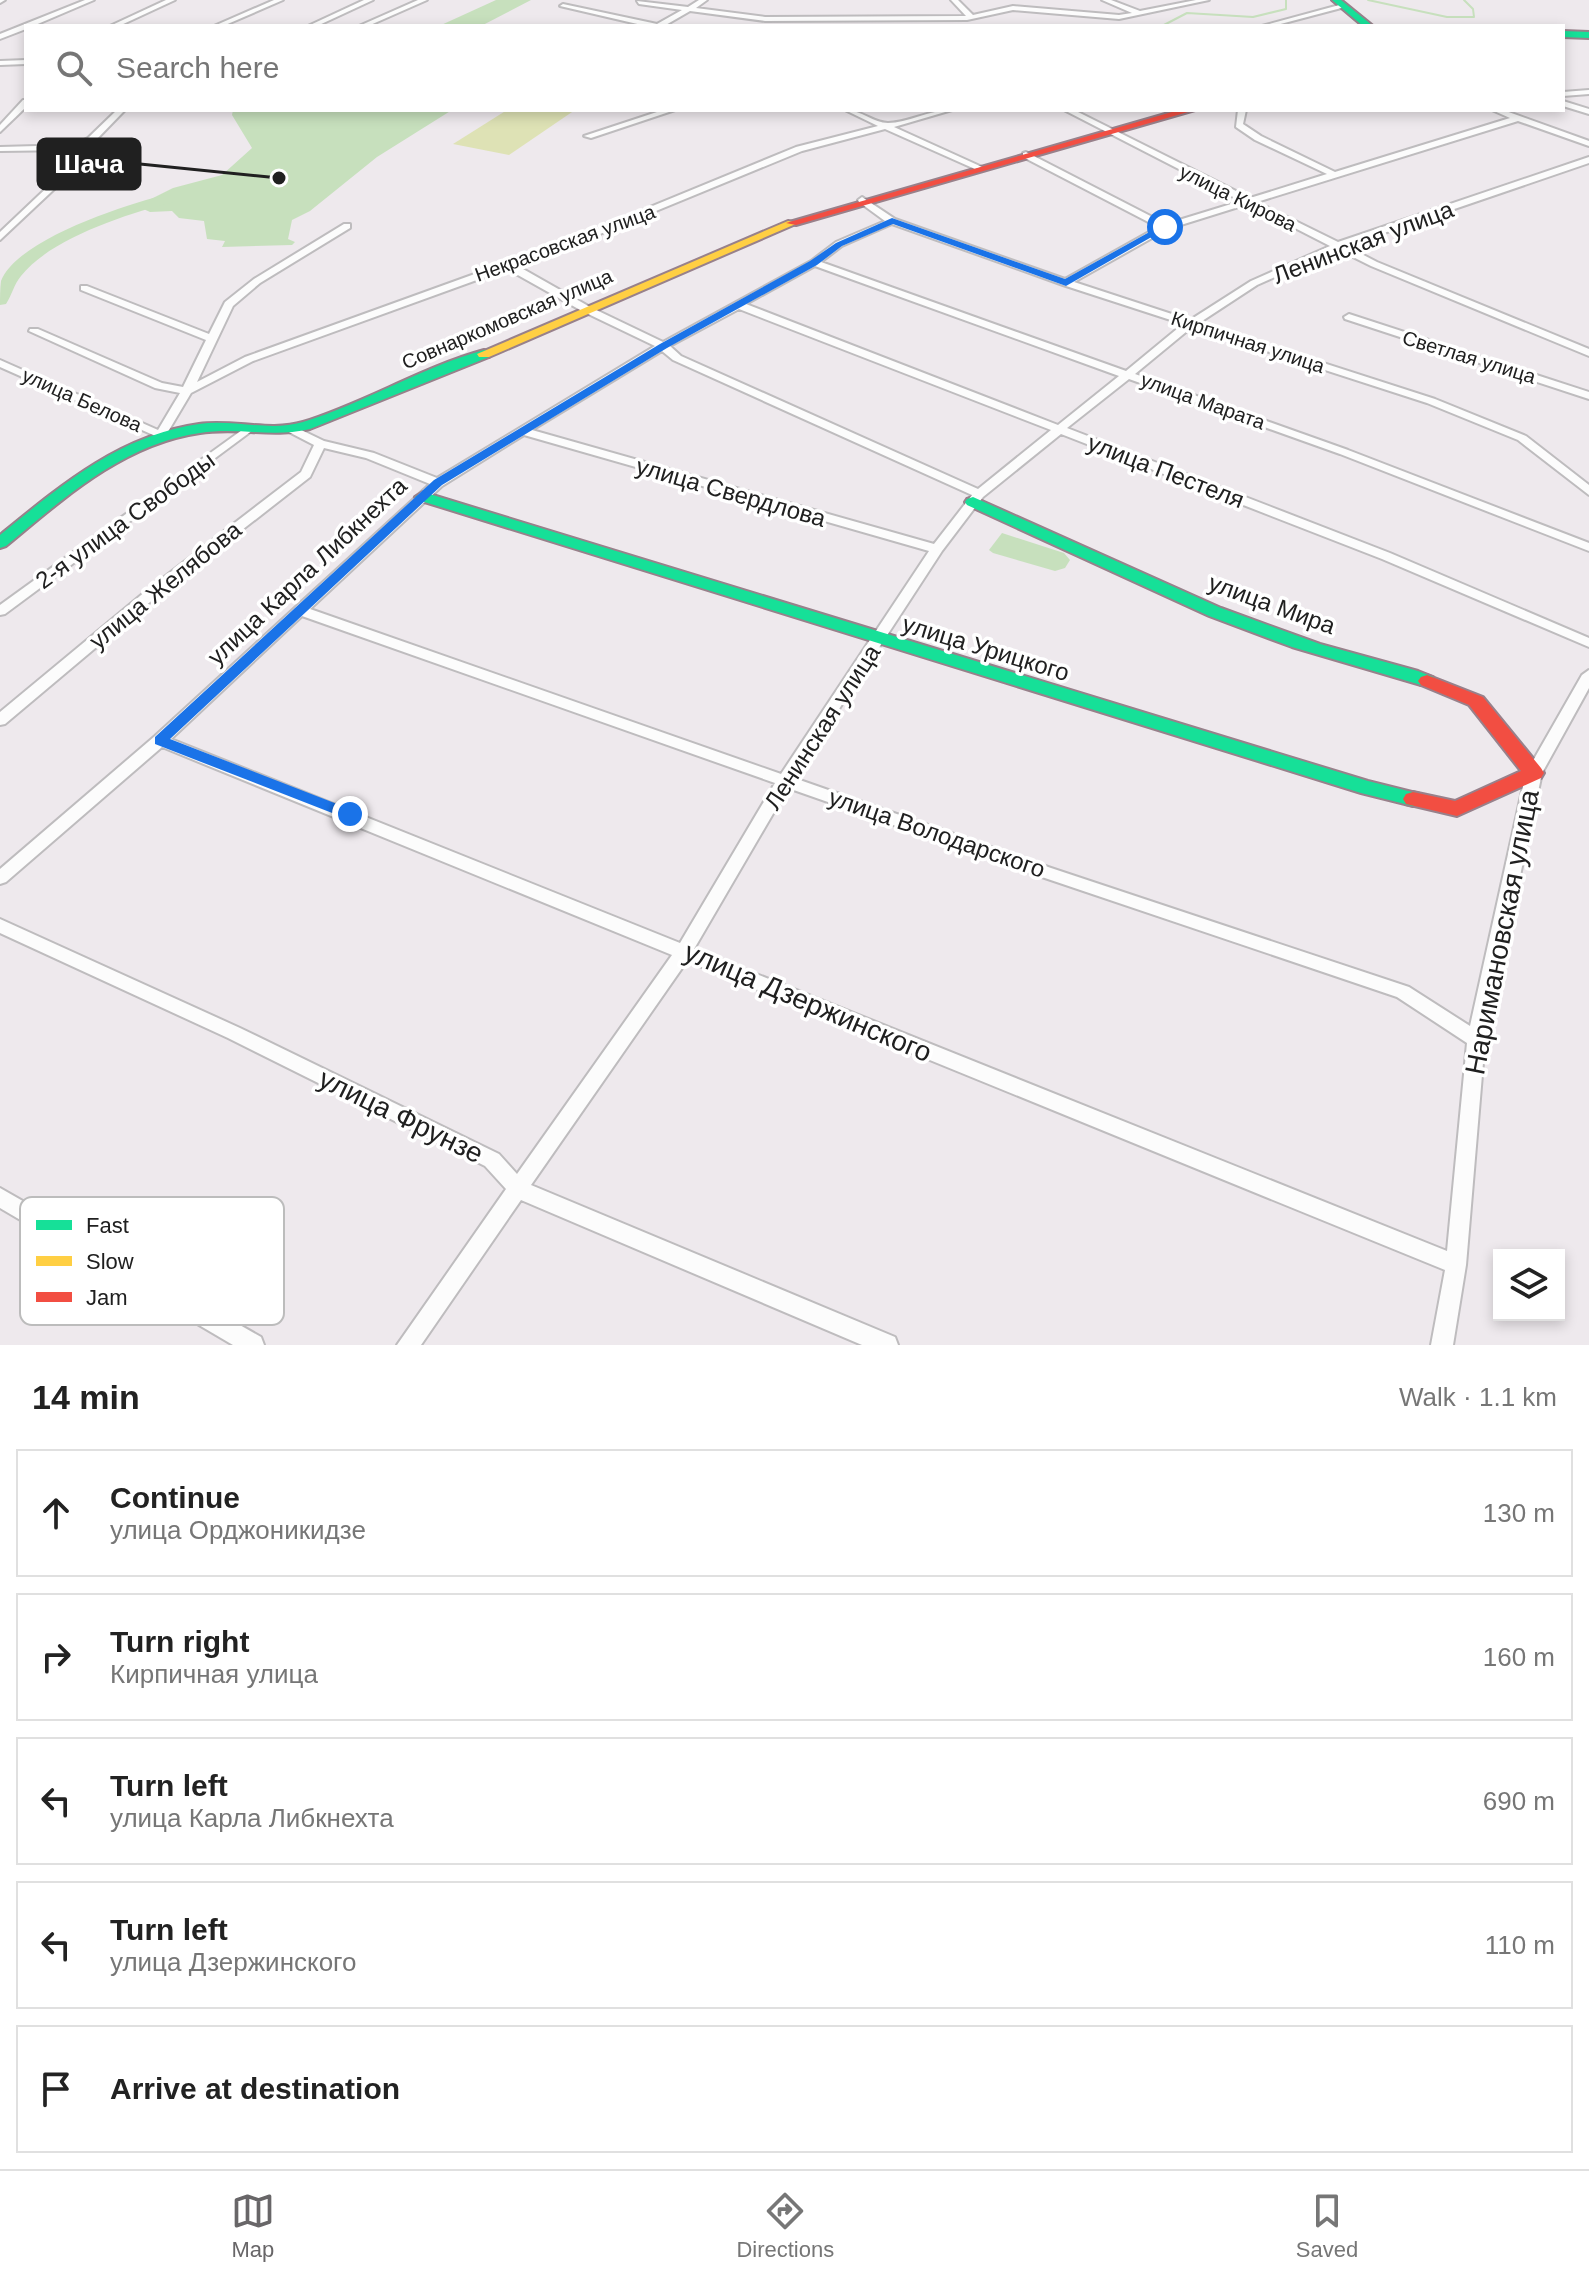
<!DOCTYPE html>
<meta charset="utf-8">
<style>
body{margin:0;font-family:Helvetica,sans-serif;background:#f6f6f6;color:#222}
.controls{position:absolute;right:24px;bottom:24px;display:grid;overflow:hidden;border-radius:0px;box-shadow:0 4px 12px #0003}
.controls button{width:72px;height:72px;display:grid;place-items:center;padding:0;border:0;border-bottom:2px solid #e0e0e0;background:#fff;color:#222;font:40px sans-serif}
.stop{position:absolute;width:24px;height:24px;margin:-18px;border:6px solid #1a73e8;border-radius:50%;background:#fff}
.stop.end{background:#1a73e8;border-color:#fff;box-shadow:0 2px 8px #0008}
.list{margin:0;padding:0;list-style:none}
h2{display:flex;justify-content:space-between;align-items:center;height:104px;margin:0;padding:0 32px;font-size:34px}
h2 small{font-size:26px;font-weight:400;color:#767676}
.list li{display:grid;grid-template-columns:52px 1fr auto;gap:24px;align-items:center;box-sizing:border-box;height:128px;margin:0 16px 16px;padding:0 16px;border:2px solid #e0e0e0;border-radius:0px}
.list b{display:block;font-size:30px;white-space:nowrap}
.list p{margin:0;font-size:26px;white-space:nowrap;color:#767676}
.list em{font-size:26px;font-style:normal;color:#767676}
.icon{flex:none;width:44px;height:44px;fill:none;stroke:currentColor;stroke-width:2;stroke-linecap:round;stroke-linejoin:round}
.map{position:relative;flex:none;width:1589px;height:1345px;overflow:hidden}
.search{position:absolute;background:#fff;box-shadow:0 4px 12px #0003;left:24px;right:24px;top:24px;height:88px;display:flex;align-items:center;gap:20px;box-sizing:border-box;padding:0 28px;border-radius:0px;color:#767676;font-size:30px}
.sheet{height:824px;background:#fff}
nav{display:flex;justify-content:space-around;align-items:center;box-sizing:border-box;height:112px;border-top:2px solid #e0e0e0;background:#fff;font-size:22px;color:#767676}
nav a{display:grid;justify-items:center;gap:4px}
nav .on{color:#686668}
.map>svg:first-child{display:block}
</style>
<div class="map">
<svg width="1589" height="1345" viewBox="0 0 1589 1345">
<rect width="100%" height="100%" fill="#eee9ed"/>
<polygon fill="#dee2b5" points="507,110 575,110 509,155 453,144"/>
<g fill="#c7e0bd">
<polygon points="496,0 531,0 481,26 439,26"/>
<polygon points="233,110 452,110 377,157 310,211 292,220 288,239 295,242 292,245 222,247 225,241 207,239 204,221 179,218 172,211 150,212 137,206 173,188 222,175 252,148 232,115"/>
<polygon points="1002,533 1064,553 1070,560 1065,568 1055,571 993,553 989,550"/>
</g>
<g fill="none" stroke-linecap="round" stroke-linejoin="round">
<g stroke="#c7e0bd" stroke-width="2">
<polyline points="1368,0 1447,17 1474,17 1473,9 1464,0"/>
<polyline points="1162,26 1187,13 1253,17 1286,9 1286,0"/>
</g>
<path fill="#c7e0bd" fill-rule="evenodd" d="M168,194L176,199L173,202C127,214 51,238 21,276C14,284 12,295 6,304L0,305C0,298 0,288 1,281C17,239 128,204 168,194Z"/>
<defs>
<g id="street">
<polygon points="0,0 5,0 0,3"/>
<polygon points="85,0 94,0 33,26 26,26 26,29 0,39 0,34"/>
<polygon points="166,0 175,0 119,26 110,26"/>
<polygon points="274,0 283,0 223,26 214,26"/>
<polygon points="364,0 373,0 317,26 308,26"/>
<polygon points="418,0 427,0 368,26 359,26"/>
<polygon points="699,0 707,0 696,8 765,17 966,16 951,0 958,0 973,15 1013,6 1119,15 1132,13 1102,0 1111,0 1140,11 1196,0 1209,0 1119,19 1013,10 967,20 765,21 690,11 664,26 646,26 560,6 563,4 657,24 682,10 639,4 637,1 688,7"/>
<polygon points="1343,4 1345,7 1273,26 1262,26"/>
<polygon points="26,60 26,64 0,65 0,61"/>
<polygon points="1589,90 1589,94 1563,96 1563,92"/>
<polygon points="23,100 26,100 26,107 0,132 0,125"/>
<polygon points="1563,101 1589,109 1589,114 1563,106"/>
<polygon points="117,110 125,110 94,142 79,148 82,163 0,240 0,232 75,161 72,150 0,151 0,147 74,145 88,138"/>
<polygon points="663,110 675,110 591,138 584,136"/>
<path d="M845,110C861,110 874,123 888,123C907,123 929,110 952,110L894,127L982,167L975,169L885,129L802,151L583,241L516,265L590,307L663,342L811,261L836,242L885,221L859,202L858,200L862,197L895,219L1065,279L1158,227L1023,157V153L1026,152L1166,224L1241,201L1064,110H1074L1250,198L1327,174L1255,140L1236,127L1238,110H1246L1243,124L1261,136L1335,172L1510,118L1492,110H1503L1589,141V146L1518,121L1257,202L1338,242L1589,157V163L1346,246L1377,262L1589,349V356L1371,266L1337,249L1257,285L1199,323L1435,399L1526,436L1589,485V495L1518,440L1427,403L1192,327L1135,374L1348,450L1589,543V551L1340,454L1129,379L1067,428L1390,553L1589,638V647L1382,559L1061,434L983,497L942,551L794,778L1051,868L1409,987L1470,1026L1526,773L1582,675L1589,670V688L1542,773L1485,1039L1466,1265L1453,1345H1431L1445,1270L687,961L531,1185L895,1337L898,1345H862L521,1200L421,1345H397L506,1189L485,1166L228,1038L0,933V919L240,1028L499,1154L517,1174L672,955L162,747L6,882L0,884V869L155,736L430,484L366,458L324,448L310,477L156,597L5,724L0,725V712L146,591L301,472L314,445L287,431V427H295L324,441L374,453L437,478L655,346L582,311L507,269L253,361L191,393L166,435L160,438L0,367V360L158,430L180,393L155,388L29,331L30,329H38L162,383L183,387L206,340L81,290V286H87L209,334L225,302L254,279L344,224H350V228L260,283L233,306L197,382L245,357L577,237L796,147L878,126ZM1248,204L1330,246L1251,281L1190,320L1074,282L1168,229ZM892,224L1063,285L1183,324L1126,371L821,262L842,246ZM815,266L1119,376L1058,425L746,304ZM739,309L1051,430L978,489L681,356L670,346ZM662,351L673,360L972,495L934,544L532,430ZM524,435L929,551L781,774L310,609L442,486ZM302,616L775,783L680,943L171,739ZM788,788L1039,876L1397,997L1467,1043L1447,1251L694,949Z"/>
<polygon points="1349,314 1589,392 1589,399 1345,319 1344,317"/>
<polygon points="249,425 253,426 253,430 5,614 0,615 0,605"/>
<polygon points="0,1188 261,1337 264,1345 233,1345 0,1208"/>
</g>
<g id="fast">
<polygon points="1332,0 1341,0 1373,26 1363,26"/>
<polygon points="1563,31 1589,32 1589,38 1563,37"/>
<path d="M484,350L489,351V357L310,429C273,438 237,427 200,433C123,444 63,499 6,546L0,548V535C60,486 120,435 199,424C233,419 270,432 303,422C365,403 422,367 484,350Z"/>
<polygon points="423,492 1368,781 1420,794 1423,799 1420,804 1413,806 1361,793 418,500 415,497"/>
<polygon points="973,497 1221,608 1320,644 1418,671 1433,677 1436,681 1433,685 1421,685 1292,647 1209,616 967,505 965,502 967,499"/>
</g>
<polygon id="slow" points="788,221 798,223 489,357 479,357 477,354"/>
<g id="jam">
<polygon points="1179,110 1195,110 796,225 786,223"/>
<polygon points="1427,675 1483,697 1541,768 1544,773 1541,778 1457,816 1406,804 1403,799 1406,794 1413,792 1455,801 1521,771 1469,705 1421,685 1418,681 1421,677"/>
</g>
</defs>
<use href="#street" stroke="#bebcbe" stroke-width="4"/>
<use href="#fast" stroke="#98818b" stroke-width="4"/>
<use href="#slow" stroke="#98818b" stroke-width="4"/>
<use href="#jam" stroke="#98818b" stroke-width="4"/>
<use href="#street" fill="#fcfcfc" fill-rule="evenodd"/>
<use href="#fast" fill="#16e098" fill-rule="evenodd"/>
<use href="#slow" fill="#ffcf43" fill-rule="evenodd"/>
<use href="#jam" fill="#f24e42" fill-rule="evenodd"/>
</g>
<polygon fill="#1a73e8" points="892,218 1065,279 1162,225 1169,227 1066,286 893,224 842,246 817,265 667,348 442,485 170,739 355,811 355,818 345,818 155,744 155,737 434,480 660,344 810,261 836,243"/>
<g text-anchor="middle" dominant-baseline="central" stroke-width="7" stroke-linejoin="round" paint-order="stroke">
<g font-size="20" fill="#202020" stroke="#fff">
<text transform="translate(1238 198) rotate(26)">улица Кирова</text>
<text transform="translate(565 243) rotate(-20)">Некрасовская улица</text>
<text transform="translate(507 319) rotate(-23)">Совнаркомовская улица</text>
<text transform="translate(1248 342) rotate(18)">Кирпичная улица</text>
<text transform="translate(1469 357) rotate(17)">Светлая улица</text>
<text transform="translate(82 400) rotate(24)">улица Белова</text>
<text transform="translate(1203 401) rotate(20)">улица Марата</text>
</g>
<g font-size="24" fill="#202020" stroke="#fff">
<text transform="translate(1363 242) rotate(-21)">Ленинская улица</text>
<text transform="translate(1166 471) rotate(21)">улица Пестеля</text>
<text transform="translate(731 492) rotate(16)">улица Свердлова</text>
<text transform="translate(125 520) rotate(-36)">2-я улица Свободы</text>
<text transform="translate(307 571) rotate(-43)">улица Карла Либкнехта</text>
<text transform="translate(165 585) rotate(-39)">улица Желябова</text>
<text transform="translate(1272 604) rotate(20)">улица Мира</text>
<text transform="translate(986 648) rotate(17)">улица Урицкого</text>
<text transform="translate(822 727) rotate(-57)">Ленинская улица</text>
<text transform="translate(937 833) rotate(19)">улица Володарского</text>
</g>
<g font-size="28" fill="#202020" stroke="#fff">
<text transform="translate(1502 932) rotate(-79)">Наримановская улица</text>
<text transform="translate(808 1002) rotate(23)">улица Дзержинского</text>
<text transform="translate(401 1116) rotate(26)">улица Фрунзе</text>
</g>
</g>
<rect x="20" y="1197" width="264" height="128" rx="12" fill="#fff" stroke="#bcbcbc" stroke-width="2"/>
<rect x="36" y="1220" width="36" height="10" fill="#16e098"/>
<rect x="36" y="1256" width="36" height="10" fill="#ffcf43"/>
<rect x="36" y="1292" width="36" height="10" fill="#f24e42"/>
<g font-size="22" fill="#202020">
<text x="86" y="1233">Fast</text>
<text x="86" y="1269">Slow</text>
<text x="86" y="1305">Jam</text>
</g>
<path fill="none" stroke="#202020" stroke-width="3" d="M279 178L140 164"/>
<circle fill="#202020" stroke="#fff" stroke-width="3" cx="279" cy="178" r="8"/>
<rect fill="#202020" stroke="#202020" stroke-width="3" x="38" y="139" width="102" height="50" rx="8"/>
<g font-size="26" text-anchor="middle" font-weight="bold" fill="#fff">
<text x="89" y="173">Шача</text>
</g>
</svg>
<div class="controls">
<button><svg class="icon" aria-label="layers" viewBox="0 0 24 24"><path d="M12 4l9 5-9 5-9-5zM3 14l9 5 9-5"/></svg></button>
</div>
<div class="stop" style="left:1165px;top:227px"></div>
<div class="stop end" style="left:350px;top:814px"></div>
<div class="search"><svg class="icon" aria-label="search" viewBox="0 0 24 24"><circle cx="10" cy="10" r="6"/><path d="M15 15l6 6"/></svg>Search here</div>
</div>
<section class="sheet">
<h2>14 min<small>Walk · 1.1 km</small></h2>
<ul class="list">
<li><svg class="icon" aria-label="ahead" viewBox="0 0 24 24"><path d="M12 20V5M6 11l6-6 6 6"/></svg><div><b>Continue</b><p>улица Орджоникидзе</p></div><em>130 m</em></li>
<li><svg class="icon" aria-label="right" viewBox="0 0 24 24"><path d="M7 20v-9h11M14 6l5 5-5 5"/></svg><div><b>Turn right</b><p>Кирпичная улица</p></div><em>160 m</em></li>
<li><svg class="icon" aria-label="left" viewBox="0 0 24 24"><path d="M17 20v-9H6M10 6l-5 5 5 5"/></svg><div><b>Turn left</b><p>улица Карла Либкнехта</p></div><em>690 m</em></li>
<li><svg class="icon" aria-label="left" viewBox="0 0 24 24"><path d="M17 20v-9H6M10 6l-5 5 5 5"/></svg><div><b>Turn left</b><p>улица Дзержинского</p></div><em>110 m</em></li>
<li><svg class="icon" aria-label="arrive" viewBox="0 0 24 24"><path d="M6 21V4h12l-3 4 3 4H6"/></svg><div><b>Arrive at destination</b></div></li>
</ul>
</section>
<nav>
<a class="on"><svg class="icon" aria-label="map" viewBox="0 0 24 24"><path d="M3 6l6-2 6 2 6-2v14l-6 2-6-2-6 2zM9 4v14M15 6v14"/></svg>Map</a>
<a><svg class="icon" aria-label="directions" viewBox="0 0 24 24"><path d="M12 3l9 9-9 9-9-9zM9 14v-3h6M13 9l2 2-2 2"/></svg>Directions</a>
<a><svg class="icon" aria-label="saved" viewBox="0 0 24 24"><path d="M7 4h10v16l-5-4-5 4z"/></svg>Saved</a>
</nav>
